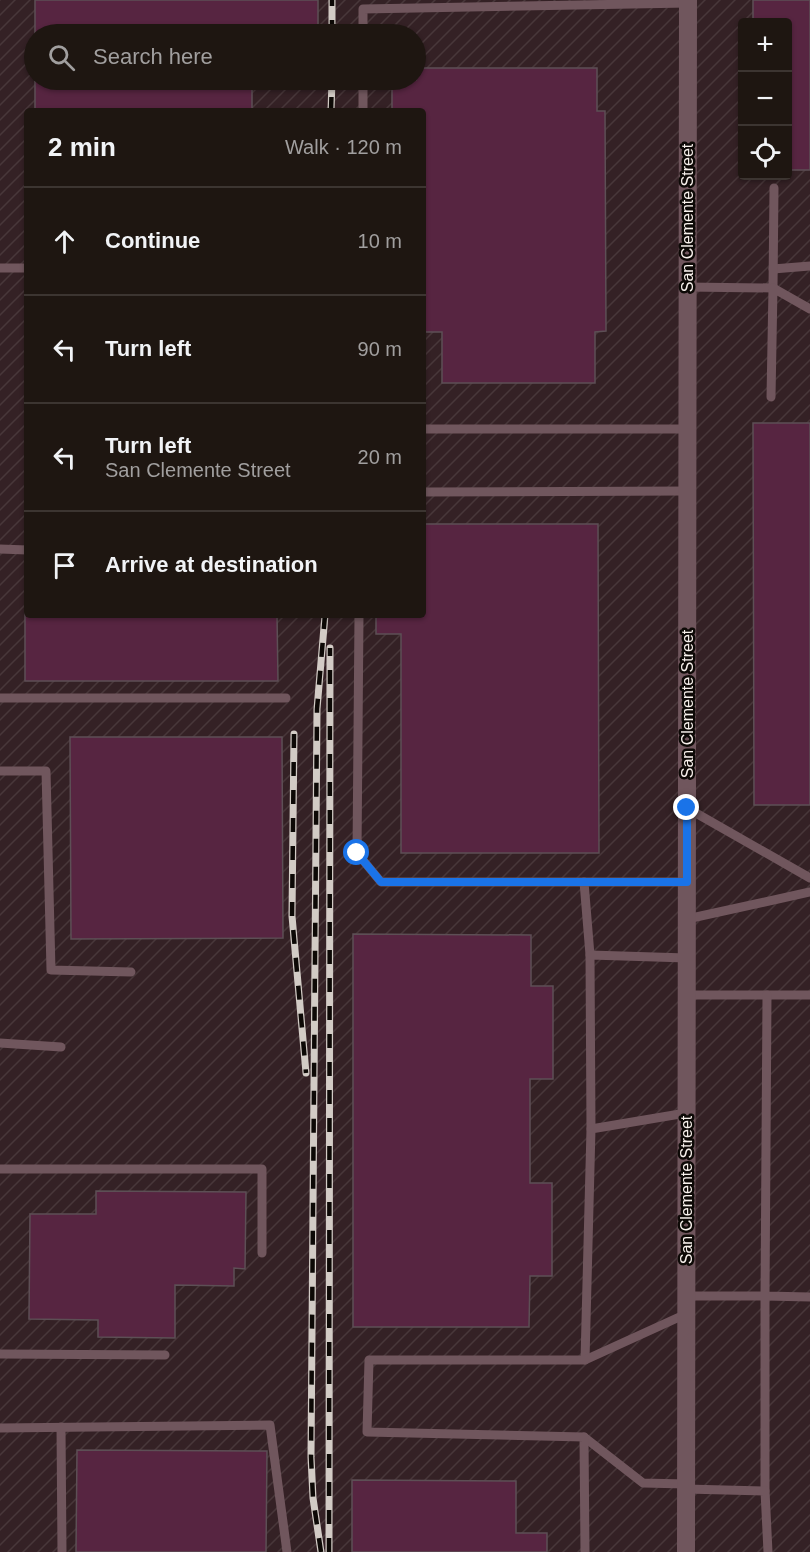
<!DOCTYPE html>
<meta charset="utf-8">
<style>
body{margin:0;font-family:Helvetica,sans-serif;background:#261f1a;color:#f1f3f6}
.controls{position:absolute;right:18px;top:18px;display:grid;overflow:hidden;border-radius:6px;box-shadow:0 2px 4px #0004}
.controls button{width:54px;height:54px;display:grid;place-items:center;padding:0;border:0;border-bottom:2px solid #3c3531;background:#1e1611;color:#f1f3f6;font:30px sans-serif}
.stop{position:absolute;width:18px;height:18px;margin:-14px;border:4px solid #1a73e8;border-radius:50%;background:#fff}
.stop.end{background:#1a73e8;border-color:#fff;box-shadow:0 2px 6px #0008}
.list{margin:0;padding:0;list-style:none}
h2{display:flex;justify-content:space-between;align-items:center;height:78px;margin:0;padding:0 24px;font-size:26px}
h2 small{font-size:20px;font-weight:400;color:#a19f9f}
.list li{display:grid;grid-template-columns:39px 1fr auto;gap:18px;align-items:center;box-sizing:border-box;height:108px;padding:0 24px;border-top:2px solid #3c3531}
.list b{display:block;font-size:22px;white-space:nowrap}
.list p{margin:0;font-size:20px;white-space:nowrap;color:#a19f9f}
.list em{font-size:20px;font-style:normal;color:#a19f9f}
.icon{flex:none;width:33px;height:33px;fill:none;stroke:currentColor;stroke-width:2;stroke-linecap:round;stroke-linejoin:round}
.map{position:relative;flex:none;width:810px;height:1552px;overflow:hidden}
.search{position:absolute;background:#1e1611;box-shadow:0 2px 4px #0004;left:24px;top:24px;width:402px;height:66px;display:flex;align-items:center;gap:15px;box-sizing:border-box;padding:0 21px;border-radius:33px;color:#a19f9f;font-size:22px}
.panel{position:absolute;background:#1e1611;box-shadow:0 2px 4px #0004;left:24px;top:108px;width:402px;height:510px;border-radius:6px}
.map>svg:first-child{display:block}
</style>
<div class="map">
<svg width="810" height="1552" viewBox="0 0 810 1552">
<defs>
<pattern id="industrial-furrows" width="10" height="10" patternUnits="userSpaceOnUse" patternTransform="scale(1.5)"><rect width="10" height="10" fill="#342125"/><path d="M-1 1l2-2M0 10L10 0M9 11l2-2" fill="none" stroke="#48373a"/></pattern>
</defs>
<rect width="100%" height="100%" fill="#281e17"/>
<path fill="url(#industrial-furrows)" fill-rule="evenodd" d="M0,0H810V1552H0ZM742,22H788V176H742ZM34,34H416V80H34ZM27,111H423V615H27Z"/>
<g fill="#572541" stroke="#5d4f55" stroke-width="1.5">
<rect x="35" y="0" width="283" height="34"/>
<polygon points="753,0 810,0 810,170 788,170 788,22 753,22"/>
<polygon points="416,68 597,68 597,111 605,111 606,331 595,332 595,383 442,383 442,332 423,332 423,111 392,111 392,80 416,80"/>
<polygon points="35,80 319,80 35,81"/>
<polygon points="252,80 252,109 290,109 290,111 35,111 35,81"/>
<polygon points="753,423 810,423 810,805 754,805"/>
<polygon points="423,524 598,524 599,853 401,853 401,634 376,634 376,615 423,615"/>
<polygon points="25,572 27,572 27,615 277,615 278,681 25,681"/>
<polygon points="70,737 282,737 283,938 71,939"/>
<polygon points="353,934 531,935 531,986 553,986 553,1079 530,1079 530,1183 552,1183 552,1276 530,1276 529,1327 353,1327"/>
<polygon points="96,1191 246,1192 245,1269 234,1268 234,1286 175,1285 175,1338 98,1337 98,1320 29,1319 30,1214 96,1214"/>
<polygon points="77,1450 267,1451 266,1552 76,1552"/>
<polygon points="352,1480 516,1481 516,1533 547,1533 547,1552 352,1552"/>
</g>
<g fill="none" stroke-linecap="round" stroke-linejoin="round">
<g stroke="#70565d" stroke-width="9">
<polyline points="363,34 363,9 688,3"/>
<polyline points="363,111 363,80"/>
<polyline points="0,268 27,268"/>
<polyline points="773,269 810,266"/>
<polyline points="687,287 773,288 774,188"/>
<polyline points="771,397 773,288 810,309"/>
<polyline points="423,429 687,429"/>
<polyline points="423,492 687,491"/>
<polyline points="0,549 27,550"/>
<polyline points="359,615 357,853 381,882 584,882 590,955"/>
<polyline points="0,698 286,698"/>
<polyline points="0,771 46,771 51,970 131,972"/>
<polyline points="687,808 810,878"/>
<polyline points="584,882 687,882"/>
<polyline points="687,919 810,892"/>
<polyline points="686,995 810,995"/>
<polyline points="767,995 765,1296 810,1297"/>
<polyline points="0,1043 61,1047"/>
<polyline points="591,1129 590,955 687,958"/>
<polyline points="0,1169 262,1169 262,1253"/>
<polyline points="686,1296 765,1296 765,1491"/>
<polyline points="0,1354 165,1355"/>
<polyline points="585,1360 591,1129 686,1113"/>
<polyline points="61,1427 62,1552"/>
<polyline points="0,1428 270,1425 287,1552"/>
<polyline points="584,1437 643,1483 686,1484"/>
<polyline points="686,1489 765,1491 768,1552"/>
<polyline points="585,1552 584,1437 367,1432 369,1360 585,1360 686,1314"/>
</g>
<polyline stroke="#70565d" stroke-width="18" points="686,1552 688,0"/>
<defs>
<g id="rail">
<polyline points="332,34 332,0"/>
<polyline points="331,111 332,80"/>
<polyline points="294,734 292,916 306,1073"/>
<polyline points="321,1552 313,1498 311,1457 317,709 325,615"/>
<polyline points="329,1552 330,648"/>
</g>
</defs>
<use href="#rail" stroke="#d2cbc5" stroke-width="7"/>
<use href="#rail" stroke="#0d0906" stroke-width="4.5" stroke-dasharray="14" stroke-linecap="butt"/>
</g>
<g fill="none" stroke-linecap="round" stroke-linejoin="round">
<polyline stroke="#1a73e8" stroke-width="8" points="357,853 381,882 687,882 687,808"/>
</g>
<g text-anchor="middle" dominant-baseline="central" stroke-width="5" stroke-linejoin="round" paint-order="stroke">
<g font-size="16" fill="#f9f2ed" stroke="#0d0906">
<text transform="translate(687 218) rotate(-90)">San Clemente Street</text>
<text transform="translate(687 704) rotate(-90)">San Clemente Street</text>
<text transform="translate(686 1190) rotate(-90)">San Clemente Street</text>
</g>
</g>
</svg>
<div class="controls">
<button>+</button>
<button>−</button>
<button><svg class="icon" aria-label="locate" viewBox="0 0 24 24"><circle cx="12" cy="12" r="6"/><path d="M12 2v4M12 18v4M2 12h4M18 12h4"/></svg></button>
</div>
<div class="stop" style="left:357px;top:853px"></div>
<div class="stop end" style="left:687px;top:808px"></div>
<div class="search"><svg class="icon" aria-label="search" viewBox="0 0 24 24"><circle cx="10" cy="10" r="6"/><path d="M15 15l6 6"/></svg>Search here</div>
<section class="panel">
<h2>2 min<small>Walk · 120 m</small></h2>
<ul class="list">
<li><svg class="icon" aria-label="ahead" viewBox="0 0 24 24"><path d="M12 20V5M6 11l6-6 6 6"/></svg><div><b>Continue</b></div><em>10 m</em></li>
<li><svg class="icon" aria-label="left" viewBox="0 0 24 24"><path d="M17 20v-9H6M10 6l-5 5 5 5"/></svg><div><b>Turn left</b></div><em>90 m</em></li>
<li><svg class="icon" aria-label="left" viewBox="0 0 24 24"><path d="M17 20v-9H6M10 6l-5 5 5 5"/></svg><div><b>Turn left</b><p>San Clemente Street</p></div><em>20 m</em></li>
<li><svg class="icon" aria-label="arrive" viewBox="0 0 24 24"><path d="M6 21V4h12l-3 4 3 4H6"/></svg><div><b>Arrive at destination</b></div></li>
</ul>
</section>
</div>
